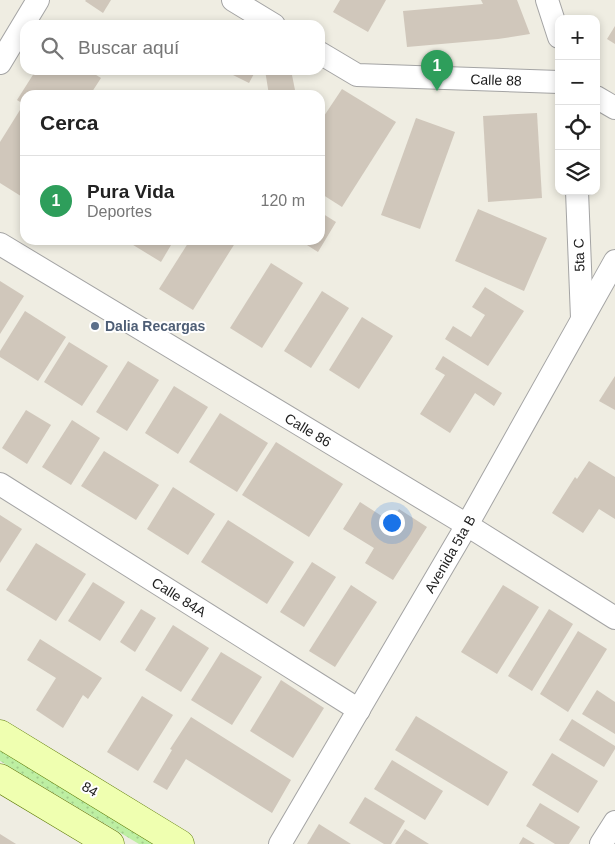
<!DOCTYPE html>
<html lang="es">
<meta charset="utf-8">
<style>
body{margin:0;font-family:Helvetica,sans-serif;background:#f6f6f6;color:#222}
.controls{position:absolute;right:15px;top:15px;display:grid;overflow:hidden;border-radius:10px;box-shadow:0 2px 8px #0003}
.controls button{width:45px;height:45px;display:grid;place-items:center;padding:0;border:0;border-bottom:1px solid #e0e0e0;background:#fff;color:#222;font:25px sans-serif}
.you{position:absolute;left:391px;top:522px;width:18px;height:18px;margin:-12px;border:4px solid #fff;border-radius:50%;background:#1a73e8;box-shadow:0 0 0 8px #1a73e833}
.badge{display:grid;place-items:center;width:32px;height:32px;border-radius:50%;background:#ca1e00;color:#fff;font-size:16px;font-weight:700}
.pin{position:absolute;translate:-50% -41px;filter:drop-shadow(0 1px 2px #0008)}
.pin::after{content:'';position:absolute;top:26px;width:18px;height:15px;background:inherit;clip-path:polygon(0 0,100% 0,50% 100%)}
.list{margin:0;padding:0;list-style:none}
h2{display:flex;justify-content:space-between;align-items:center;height:65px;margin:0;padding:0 20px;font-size:21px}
h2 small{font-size:16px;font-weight:400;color:#767676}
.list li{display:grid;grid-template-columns:32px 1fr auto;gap:15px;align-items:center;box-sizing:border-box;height:90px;padding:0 20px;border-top:1px solid #e0e0e0}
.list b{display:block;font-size:19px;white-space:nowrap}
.list p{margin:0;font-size:16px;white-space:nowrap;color:#767676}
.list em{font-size:16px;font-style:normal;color:#767676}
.icon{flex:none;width:28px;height:28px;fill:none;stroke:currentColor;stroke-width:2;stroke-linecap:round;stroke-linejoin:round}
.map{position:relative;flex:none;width:615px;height:844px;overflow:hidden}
.search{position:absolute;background:#fff;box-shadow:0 2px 8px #0003;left:20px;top:20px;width:305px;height:55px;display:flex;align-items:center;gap:12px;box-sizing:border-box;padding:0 18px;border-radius:15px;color:#767676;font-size:19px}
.panel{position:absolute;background:#fff;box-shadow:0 2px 8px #0003;left:20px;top:90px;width:305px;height:155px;border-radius:15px}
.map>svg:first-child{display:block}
</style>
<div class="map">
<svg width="615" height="844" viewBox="0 0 615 844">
<defs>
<pattern id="grass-dots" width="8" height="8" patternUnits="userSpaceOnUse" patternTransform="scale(1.25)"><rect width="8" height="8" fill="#bdefa2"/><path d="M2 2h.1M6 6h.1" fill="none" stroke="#a2cc8b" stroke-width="1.8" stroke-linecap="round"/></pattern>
</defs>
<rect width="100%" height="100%" fill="#efede2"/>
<polygon fill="url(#grass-dots)" points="0,748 158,844 139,844 0,761"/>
<g fill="#d0c7bb">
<polygon points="86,0 111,0 103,13 85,1"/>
<polygon points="340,0 386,0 368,32 333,12"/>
<polygon points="481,0 517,0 530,34 498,39 407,47 403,11 483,4"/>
<polygon points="615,26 615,44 607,39"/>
<polygon points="36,70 88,70 101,78 90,95 25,95 25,105 17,100"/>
<polygon points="223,70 256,70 249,83"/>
<polygon points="265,70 291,70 296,95 269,95"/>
<polygon points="342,89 396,122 342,207 320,193 320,122"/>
<polygon points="20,110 25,114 25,195 24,198 0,183 0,142"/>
<polygon points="537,113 542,198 488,202 483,116"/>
<polygon points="416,118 455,132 420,229 381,215"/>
<polygon points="478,209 547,238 524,291 455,261"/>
<polygon points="320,212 336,222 318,252 299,240 320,240"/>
<polygon points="125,240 174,240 161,262"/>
<polygon points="190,240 237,240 193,310 159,289"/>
<polygon points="271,263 303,283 262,348 230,328"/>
<polygon points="0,281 24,296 0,334"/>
<polygon points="485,287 524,311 488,366 445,339 453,326 471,337 485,315 472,307"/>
<polygon points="322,291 349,308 311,368 284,351"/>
<polygon points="25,311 66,337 38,381 0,357 0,351"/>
<polygon points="362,317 393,336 359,389 329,370"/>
<polygon points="69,342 108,366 82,406 44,382"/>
<polygon points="443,356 502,393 494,406 475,393 450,433 420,414 445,375 435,369"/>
<polygon points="128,361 159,380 127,431 96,412"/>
<polygon points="615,376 615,410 599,401"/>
<polygon points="174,386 208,407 178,454 145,433"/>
<polygon points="26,410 51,425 27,464 2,448"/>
<polygon points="220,413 268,443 237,492 189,462"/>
<polygon points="72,420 100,438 71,485 42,467"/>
<polygon points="276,442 343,484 309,537 242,495"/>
<polygon points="104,451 159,485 136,520 81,486"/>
<polygon points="589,461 615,477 615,519 599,509 583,533 552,513 575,477 577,479"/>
<polygon points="173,487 215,514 188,555 147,529"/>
<polygon points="360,502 391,522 399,509 427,527 393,580 365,563 374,548 343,529"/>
<polygon points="0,515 22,529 0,563"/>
<polygon points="228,520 294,562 267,604 201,562"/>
<polygon points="36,543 86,574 56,621 6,590"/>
<polygon points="312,562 336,577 304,627 280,612"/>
<polygon points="93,582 125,602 100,641 68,621"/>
<polygon points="351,585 377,602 335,667 309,651"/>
<polygon points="503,585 539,607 497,674 461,652"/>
<polygon points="141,609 156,618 135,652 120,642"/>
<polygon points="549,609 573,624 532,691 508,676"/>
<polygon points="173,625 209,648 181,692 145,670"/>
<polygon points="578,631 607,649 568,712 540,694"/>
<polygon points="40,639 102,678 88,699 83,695 63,728 36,710 56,678 27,660"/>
<polygon points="221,652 262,677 232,725 191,700"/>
<polygon points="281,680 324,708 293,758 250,731"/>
<polygon points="597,690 615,702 615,734 582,714"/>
<polygon points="142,696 173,715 138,771 107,752"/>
<polygon points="416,716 508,772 488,806 395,750"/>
<polygon points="191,717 291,780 272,813 186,759 167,790 153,782 172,750 170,749"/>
<polygon points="572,719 615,746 615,749 604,767 559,740"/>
<polygon points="552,753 598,781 578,813 532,785"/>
<polygon points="392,760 443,791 425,820 374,789"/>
<polygon points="365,797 405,821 391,844 384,844 349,823"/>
<polygon points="540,803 580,827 569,844 555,844 526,826"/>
<polygon points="319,824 351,844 307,844"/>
<polygon points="405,829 429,844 395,844"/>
<polygon points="0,834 16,844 0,844"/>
<polygon points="523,837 535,844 519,844"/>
</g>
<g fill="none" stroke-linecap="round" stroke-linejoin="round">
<defs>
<g id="minor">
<polyline points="233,0 274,25"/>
<polyline points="547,0 559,37"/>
<polyline points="320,53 357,75 559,82"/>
<polyline points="0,63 38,0"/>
<polyline points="596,97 615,108"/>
<polyline points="577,191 582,318"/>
<polyline points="0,244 467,525 615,618"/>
<polyline points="0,484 359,710"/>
<polyline points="280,844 467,525 615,261"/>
<polyline points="601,844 615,822"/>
</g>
<g id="secondary">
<polyline points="0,734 180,844"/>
<polyline points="0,778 110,844"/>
</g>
</defs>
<use href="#minor" stroke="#a4a4a4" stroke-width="24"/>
<use href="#secondary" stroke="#597800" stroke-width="29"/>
<use href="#minor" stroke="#fff" stroke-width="22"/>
<use href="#secondary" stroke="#efffb0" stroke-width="28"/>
</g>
<circle fill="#5c6f8a" stroke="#fff" stroke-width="2" cx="95" cy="326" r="5"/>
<g text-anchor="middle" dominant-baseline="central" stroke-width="4" stroke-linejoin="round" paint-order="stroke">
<g font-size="14" fill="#1d1d1d" stroke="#fff">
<text transform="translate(496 80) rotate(2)">Calle 88</text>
<text transform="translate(579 255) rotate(-92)">5ta C</text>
<text transform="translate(308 430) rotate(31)">Calle 86</text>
<text transform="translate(450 554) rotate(-60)">Avenida 5ta B</text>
<text transform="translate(179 597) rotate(32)">Calle 84A</text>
<text transform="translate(90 789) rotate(31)">84</text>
</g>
<g font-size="14" font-weight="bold" fill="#4e5e75" stroke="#fff" text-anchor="start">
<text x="105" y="326">Dalia Recargas</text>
</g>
</g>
</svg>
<div class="controls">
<button>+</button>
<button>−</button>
<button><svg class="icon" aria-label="locate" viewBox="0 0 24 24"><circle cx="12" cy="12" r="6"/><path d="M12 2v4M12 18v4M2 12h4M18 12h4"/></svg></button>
<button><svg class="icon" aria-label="layers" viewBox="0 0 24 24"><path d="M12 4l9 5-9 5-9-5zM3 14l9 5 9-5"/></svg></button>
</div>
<div class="you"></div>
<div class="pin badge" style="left:437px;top:91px;background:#2e9e5b">1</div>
<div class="search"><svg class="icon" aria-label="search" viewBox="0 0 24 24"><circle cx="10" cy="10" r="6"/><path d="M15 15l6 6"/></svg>Buscar aquí</div>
<section class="panel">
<h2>Cerca<small></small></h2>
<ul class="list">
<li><span class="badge" style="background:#2e9e5b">1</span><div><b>Pura Vida</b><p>Deportes</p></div><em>120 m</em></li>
</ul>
</section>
</div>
